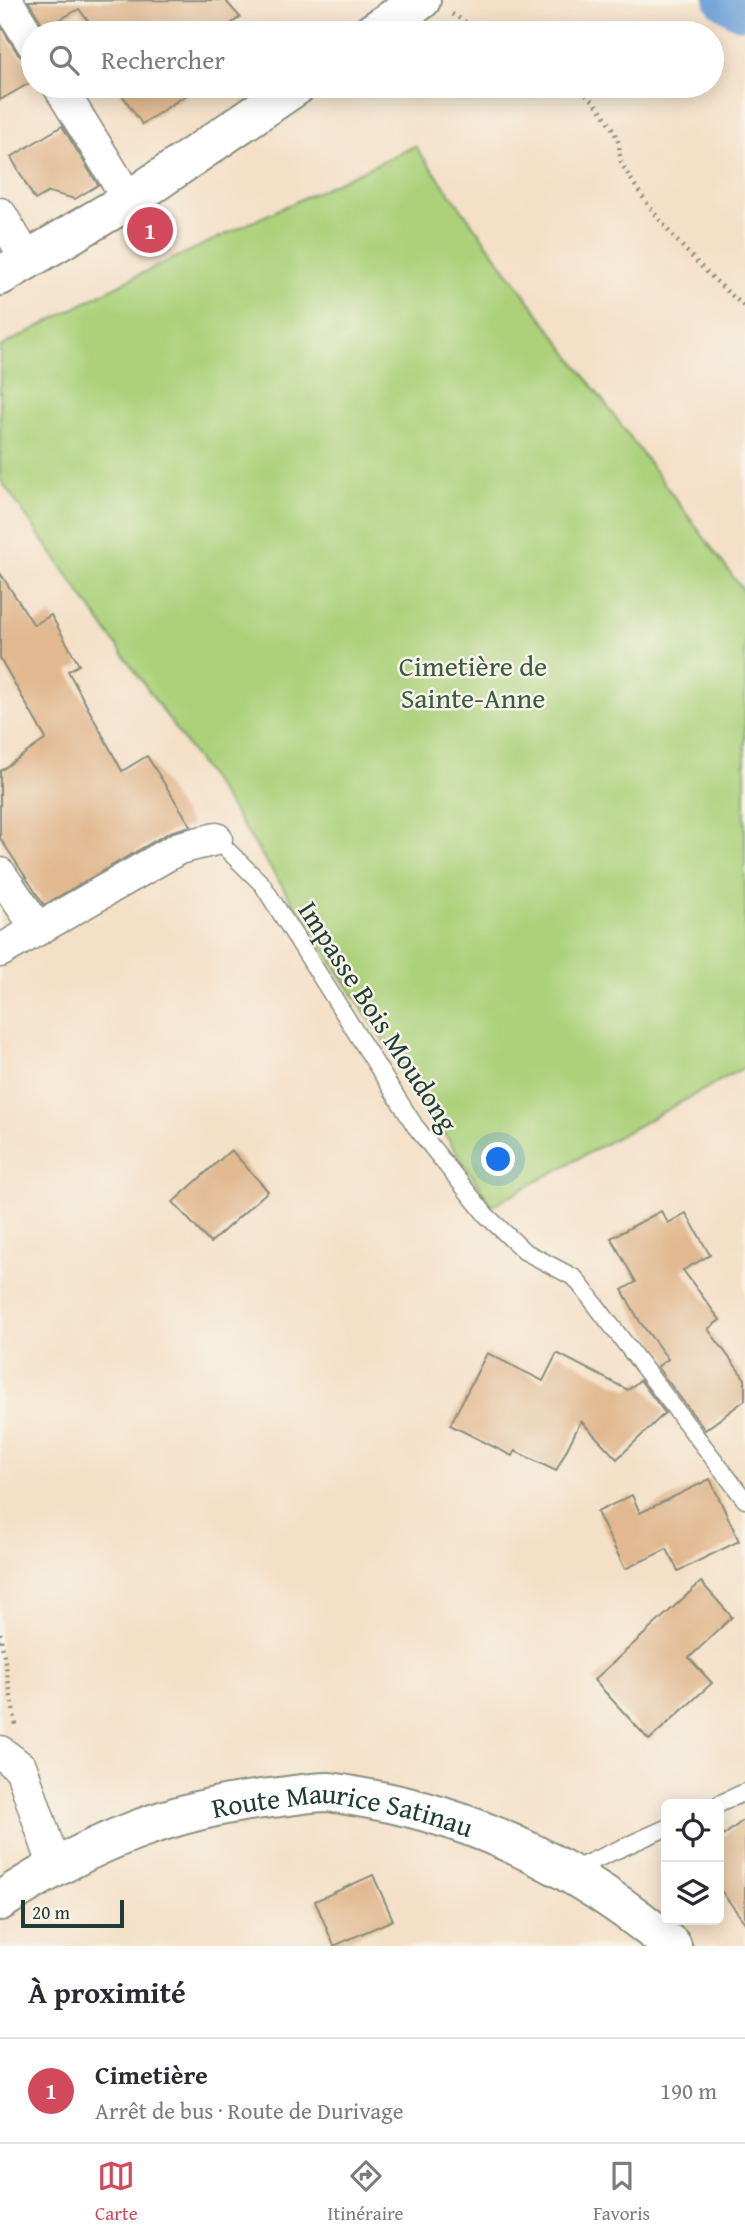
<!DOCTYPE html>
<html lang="fr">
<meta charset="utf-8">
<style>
body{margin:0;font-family:"Gentium Book Plus",serif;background:#f2f2f3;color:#2b2b33}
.controls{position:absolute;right:21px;bottom:21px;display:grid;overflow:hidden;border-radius:10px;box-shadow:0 4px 18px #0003}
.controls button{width:63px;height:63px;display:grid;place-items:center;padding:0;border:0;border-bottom:2px solid #e1e1e2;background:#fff;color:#2b2b33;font:35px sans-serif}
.scale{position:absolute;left:21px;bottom:18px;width:103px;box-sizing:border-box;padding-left:7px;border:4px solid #1f3d34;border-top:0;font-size:19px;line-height:24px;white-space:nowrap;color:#1f3d34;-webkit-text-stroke:5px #f7f3e8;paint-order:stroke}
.you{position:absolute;left:499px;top:1160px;width:24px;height:24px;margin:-18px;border:5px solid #fff;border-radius:50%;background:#1a73e8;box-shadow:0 0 0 10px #1a73e833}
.badge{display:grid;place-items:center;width:46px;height:46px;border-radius:50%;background:#d1495b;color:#fff;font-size:23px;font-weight:700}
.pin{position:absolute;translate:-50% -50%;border:4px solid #fff;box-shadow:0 2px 7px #0006}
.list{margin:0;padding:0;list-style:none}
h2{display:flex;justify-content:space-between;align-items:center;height:91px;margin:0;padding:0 28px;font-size:30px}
h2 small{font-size:23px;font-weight:400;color:#7c7c81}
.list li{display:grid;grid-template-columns:46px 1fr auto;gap:21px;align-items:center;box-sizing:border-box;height:105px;padding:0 28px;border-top:2px solid #e1e1e2}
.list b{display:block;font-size:26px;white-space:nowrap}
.list p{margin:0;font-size:23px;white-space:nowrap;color:#7c7c81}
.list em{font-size:23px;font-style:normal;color:#7c7c81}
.icon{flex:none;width:38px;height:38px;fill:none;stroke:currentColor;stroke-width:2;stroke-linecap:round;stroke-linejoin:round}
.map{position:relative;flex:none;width:745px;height:1946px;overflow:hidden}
.search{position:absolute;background:#fff;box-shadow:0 4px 18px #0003;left:21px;right:21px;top:21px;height:77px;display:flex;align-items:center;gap:18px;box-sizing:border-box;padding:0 24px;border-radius:38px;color:#7c7c81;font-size:26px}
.sheet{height:196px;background:#fff}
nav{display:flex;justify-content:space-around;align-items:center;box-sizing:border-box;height:98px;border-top:2px solid #e1e1e2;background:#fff;font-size:19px;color:#7c7c81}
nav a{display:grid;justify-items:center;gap:4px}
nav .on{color:#d1495b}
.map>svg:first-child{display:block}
</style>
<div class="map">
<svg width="745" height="1946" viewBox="0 0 745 1946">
<rect width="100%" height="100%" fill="#f7f3e8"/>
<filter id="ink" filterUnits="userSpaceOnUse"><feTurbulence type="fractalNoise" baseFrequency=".0143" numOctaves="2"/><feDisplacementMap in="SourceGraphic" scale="14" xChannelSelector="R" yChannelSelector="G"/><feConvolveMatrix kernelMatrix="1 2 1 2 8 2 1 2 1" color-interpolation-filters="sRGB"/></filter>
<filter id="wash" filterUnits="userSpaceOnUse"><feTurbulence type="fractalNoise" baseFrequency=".00686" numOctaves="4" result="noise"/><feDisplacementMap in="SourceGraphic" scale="28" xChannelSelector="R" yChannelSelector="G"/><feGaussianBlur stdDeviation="1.57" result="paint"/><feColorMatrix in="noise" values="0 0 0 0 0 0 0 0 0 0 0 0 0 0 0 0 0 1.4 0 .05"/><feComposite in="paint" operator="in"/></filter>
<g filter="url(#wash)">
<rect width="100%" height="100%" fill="#f4e0c7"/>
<polygon fill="#acd17a" stroke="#668757" stroke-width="2" points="415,146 745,593 745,1067 492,1206 231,808 0,479 0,347 134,277"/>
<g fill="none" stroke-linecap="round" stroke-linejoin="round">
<polyline stroke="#6c9fd7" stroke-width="37" points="723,0 740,11"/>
</g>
<g id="blocks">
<g fill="#e1b88f">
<polygon points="225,0 240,17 219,33 97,33 79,9 45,28 28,1"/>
<polygon points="0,25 18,54 33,67 33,81 0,100"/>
<polygon points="116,86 200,86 142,124"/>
<polygon points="62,126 98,185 75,199 49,192 35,200 11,157"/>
<polygon points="0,573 34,625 51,615 79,665 68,671 122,771 147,756 191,826 170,832 44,905 0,838 0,771 46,739 0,658"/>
<polygon points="231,1150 268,1191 210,1243 173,1202"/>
<polygon points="661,1211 668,1223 686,1213 710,1255 683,1270 720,1320 708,1329 745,1379 745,1400 705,1430 657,1367 668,1359 640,1322 622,1290 636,1282 611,1238"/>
<polygon points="487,1353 543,1381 557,1353 628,1390 640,1380 665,1413 617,1459 581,1421 556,1471 515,1451 512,1456 450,1425"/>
<polygon points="710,1479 739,1541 678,1571 667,1549 625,1569 597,1512 632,1495 640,1513"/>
<polygon points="701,1582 732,1617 689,1658 712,1683 649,1740 594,1680"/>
<polygon points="745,1819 745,1923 719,1888 719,1839"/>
<polygon points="373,1875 393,1920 334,1946 315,1901"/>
</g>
</g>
</g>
<g filter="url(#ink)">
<use href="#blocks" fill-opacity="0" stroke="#8a8e7e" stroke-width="2"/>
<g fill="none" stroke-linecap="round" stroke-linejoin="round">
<defs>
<g id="service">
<polyline points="216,839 262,884 415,1126 486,1215 524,1251 575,1278 745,1500"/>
<polyline points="719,1804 745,1792"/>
<polyline points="570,1871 666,1828"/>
</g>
<g id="minor">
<polyline points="6,0 33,44"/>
<polyline points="59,86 129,200"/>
<polyline points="0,214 28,261"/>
<polyline points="0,874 38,929 0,951"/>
<polyline points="38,929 179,848 216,839"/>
<polyline points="0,1752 21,1768 54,1865"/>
</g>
<g id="secondary">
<path id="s1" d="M0,1901C88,1843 175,1807 280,1797C296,1795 312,1792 328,1792C341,1793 356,1797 370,1799C482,1819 586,1873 672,1946"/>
</g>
<g id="primary">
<polyline points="372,33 421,0"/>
<polyline points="0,276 129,200 296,86"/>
</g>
</defs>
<use href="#service" stroke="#8a8e7e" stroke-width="19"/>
<use href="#minor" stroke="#8a8e7e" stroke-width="35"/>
<use href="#secondary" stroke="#8a8e7e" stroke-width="42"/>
<use href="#primary" stroke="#8a8e7e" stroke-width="42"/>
<g stroke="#8a8e7e" stroke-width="4.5" stroke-dasharray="2 5" stroke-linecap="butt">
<polyline points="452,14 484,33"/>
<path d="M575,86C593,96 614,125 619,145C620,153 619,159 623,166C655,221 697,266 745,307"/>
<polyline points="0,1633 16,1725"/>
</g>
<use href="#service" stroke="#fff" stroke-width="16"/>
<use href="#minor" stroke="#fff" stroke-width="32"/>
<use href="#secondary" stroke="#fff" stroke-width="38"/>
<use href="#primary" stroke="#fff" stroke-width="38"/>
</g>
</g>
<g text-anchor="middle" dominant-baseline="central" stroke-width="5" stroke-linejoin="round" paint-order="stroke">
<g font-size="28" fill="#3b5b42" stroke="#f7f3e8">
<text x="473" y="665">Cimetière de<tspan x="473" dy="32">Sainte-Anne</tspan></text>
</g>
<g font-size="28" fill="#1f3d34" stroke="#f7f3e8">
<text transform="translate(379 1016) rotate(57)">Impasse Bois Moudong</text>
<text stroke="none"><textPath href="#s1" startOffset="366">Route Maurice Satinau</textPath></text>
</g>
</g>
</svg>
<div class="controls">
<button><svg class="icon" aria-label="locate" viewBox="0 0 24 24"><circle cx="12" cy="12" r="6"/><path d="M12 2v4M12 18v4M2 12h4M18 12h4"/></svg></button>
<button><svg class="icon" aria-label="layers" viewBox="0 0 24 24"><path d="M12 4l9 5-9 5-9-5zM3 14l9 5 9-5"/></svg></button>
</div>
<div class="scale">20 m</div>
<div class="you"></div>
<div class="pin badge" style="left:150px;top:230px">1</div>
<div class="search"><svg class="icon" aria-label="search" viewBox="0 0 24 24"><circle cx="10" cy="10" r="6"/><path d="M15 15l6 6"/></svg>Rechercher</div>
</div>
<section class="sheet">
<h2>À proximité<small></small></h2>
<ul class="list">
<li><span class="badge">1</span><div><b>Cimetière</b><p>Arrêt de bus · Route de Durivage</p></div><em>190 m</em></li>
</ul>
</section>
<nav>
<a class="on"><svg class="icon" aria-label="map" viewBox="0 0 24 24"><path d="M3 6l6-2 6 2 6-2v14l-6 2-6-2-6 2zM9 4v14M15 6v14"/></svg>Carte</a>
<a><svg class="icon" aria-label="directions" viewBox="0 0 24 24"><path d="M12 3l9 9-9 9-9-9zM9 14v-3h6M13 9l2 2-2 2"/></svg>Itinéraire</a>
<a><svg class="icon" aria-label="saved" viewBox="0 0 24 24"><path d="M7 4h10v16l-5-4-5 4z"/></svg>Favoris</a>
</nav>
